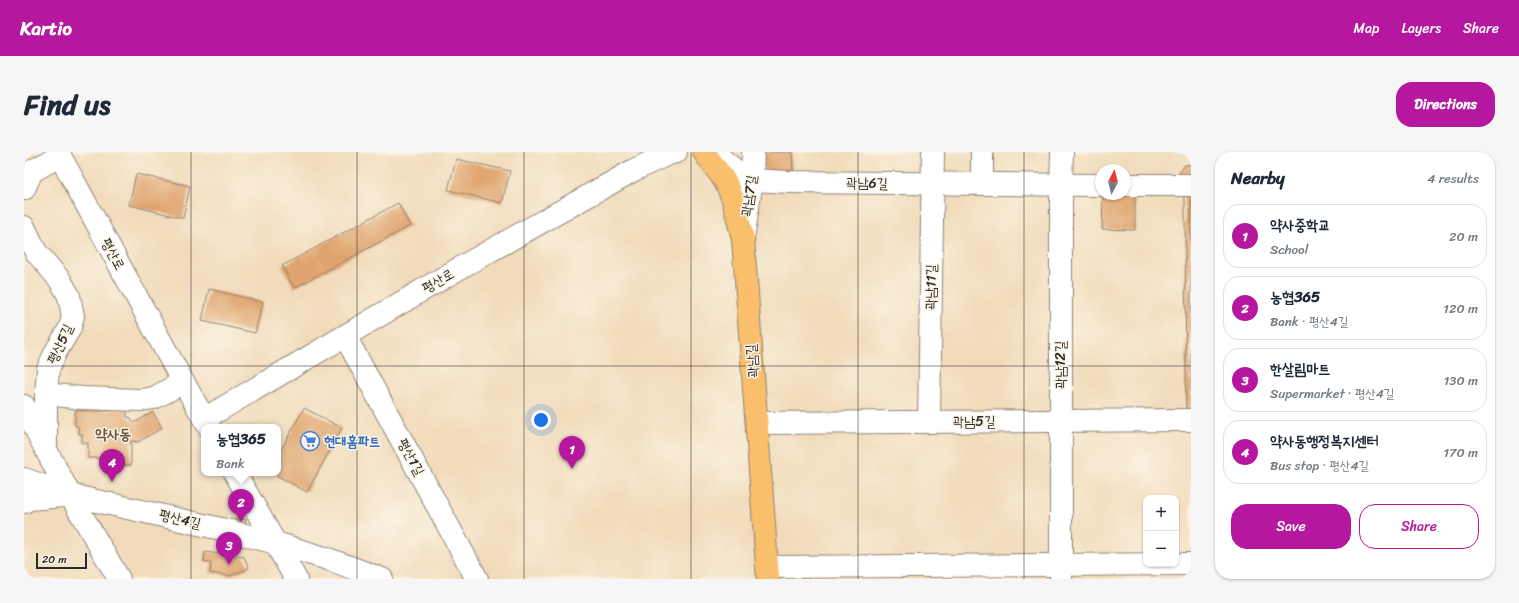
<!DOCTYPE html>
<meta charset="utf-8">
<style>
body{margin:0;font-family:Sriracha,"Poor Story",sans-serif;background:#f6f6f7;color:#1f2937}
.controls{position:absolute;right:12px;bottom:12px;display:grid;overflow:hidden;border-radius:8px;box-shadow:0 1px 3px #0004}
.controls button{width:36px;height:36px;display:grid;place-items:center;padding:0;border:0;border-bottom:1px solid #e0e1e3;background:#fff;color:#1f2937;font:20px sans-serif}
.compass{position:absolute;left:1071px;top:12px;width:36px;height:36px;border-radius:50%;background:#fff;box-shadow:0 1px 3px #0004;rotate:7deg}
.scale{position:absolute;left:12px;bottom:10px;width:51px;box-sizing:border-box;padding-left:4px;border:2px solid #2b2b2b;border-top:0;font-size:11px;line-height:14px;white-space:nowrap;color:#2b2b2b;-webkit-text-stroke:3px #fcf5e5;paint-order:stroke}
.you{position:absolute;left:517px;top:268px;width:14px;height:14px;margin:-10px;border:3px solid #fff;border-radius:50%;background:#1a73e8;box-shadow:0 0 0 6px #1a73e833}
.badge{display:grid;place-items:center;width:26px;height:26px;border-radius:50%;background:#b5179e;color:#fff;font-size:13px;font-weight:700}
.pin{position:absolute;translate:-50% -33px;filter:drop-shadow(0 1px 2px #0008)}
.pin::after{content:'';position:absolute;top:21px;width:14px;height:12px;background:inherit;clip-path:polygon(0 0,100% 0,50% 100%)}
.popup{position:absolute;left:177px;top:272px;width:80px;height:52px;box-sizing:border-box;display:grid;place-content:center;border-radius:8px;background:#fff;filter:drop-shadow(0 1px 3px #0005);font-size:13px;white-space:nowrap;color:#747a83}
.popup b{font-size:15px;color:#1f2937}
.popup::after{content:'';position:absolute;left:50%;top:100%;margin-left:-8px;border:8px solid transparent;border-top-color:#fff}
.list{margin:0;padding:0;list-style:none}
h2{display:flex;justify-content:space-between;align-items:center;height:52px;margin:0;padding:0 16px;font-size:17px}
h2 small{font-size:13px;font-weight:400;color:#747a83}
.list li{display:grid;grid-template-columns:26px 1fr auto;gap:12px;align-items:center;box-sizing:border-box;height:64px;margin:0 8px 8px;padding:0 8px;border:1px solid #e0e1e3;border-radius:16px}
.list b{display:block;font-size:15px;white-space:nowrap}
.list p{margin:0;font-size:13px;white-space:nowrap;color:#747a83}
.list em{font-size:13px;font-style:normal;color:#747a83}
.actions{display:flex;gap:8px;padding:12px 16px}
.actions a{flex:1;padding:9px 0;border:1px solid #b5179e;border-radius:16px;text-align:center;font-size:14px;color:#b5179e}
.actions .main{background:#b5179e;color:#fff}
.map{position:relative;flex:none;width:1167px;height:427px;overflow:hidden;border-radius:16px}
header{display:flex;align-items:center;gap:24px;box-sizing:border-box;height:56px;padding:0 20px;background:#b5179e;color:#fff}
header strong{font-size:19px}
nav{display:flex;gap:22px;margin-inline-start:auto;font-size:14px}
.intro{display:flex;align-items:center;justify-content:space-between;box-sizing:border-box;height:96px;padding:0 24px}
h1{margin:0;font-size:28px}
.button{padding:10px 18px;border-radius:16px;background:#b5179e;color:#fff;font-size:14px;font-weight:700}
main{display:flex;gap:24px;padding:0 24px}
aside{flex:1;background:#fff;border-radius:16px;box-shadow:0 1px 3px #0004}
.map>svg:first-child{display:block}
</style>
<header>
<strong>Kartio</strong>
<nav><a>Map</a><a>Layers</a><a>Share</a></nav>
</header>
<div class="intro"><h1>Find us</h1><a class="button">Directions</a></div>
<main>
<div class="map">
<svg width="1167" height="427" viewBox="0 0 1167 427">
<rect width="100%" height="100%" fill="#fcf5e5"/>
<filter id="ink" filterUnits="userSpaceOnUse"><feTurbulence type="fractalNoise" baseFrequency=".025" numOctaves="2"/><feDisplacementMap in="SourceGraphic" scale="8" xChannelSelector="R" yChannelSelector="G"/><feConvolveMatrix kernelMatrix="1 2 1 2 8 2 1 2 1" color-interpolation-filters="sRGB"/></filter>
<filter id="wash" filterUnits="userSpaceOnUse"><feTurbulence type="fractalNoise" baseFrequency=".012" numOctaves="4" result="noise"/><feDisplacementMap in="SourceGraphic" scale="16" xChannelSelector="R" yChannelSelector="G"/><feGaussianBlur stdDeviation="0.9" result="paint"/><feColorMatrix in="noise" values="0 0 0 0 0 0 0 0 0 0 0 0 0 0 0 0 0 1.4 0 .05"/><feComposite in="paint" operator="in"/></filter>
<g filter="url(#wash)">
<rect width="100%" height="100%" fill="#f1dbbb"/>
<g id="blocks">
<g fill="#dfa46d">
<polygon points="740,0 768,0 769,21 741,23"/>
<polygon points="432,7 486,19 478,51 424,38"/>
<polygon points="1167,12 1167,276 1162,276 1161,47 1156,41 1153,23 1161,13"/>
<polygon points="112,22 166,34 159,66 105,53"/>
<polygon points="1079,42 1111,42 1111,78 1078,77"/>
<polygon points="374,51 386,74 270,136 258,114"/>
<polygon points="185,137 239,150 231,181 178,169"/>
<polygon points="280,256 318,276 283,340 248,321 254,321 254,303"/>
<polygon points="86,257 103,257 103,265 107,266 110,271 129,260 138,276 114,290 107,289 107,313 85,313 85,306 64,306 64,291 58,291 58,282 55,282 54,274 51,274 51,259 86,259"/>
<polygon points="213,366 222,368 220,375 212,372"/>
<polygon points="181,400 220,405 225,416 206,424 186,421 187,411 180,410"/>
</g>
</g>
</g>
<g filter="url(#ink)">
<use href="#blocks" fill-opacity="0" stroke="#8e8373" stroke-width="1"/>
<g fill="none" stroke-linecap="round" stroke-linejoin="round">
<defs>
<g id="minor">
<polyline points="34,0 154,221 185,275"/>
<polyline points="689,0 716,22 728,28 765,30 1077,33"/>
<polyline points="958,32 958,0"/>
<polyline points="1101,33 1167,33"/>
<polyline points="0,37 8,19 36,4"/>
<polyline points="0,75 12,100 36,128 45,144 49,164 46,176 31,201 24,217 22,242 22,298 46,343 95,427"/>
<polyline points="719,87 728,28 729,0"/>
<polyline points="321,184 453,427"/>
<polyline points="22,242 58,246 117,248 130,246 159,230"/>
<polyline points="0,254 20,294"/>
<polyline points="180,267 441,113 610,18 644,2 652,0"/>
<polyline points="905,270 909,0"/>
<polyline points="733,271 1167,268"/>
<polyline points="211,321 272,427"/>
<polyline points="0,327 46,343 206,379 252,391 307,408 358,427"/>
<polyline points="0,350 6,347 38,344"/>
<polyline points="743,415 1167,412"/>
<polyline points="1037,427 1037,32 1038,0"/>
</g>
<polyline id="major" points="680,0 701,29 709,47 719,87 744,427"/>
</defs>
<use href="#minor" stroke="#8e8373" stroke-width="24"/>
<use href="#major" stroke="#8e8373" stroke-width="24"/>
<use href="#minor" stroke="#fff" stroke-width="22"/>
<use href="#major" stroke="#f9bf6d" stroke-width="22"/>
</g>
</g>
<path fill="none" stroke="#2b2b2b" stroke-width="1" stroke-opacity="0.55" d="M167,0V427M333,0V427M500,0V427M667,0V427M834,0V427M1000,0V427M0,214H1167"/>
<defs>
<symbol id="supermarket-ring" viewBox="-11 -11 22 22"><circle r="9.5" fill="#fcf5e5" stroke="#3f7fe0" stroke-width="1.5"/><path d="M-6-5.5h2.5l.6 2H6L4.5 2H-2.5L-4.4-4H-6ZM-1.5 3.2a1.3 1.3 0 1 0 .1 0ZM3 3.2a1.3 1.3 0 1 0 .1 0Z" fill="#3f7fe0"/></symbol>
</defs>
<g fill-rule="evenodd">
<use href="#supermarket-ring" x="275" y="278" width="22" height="22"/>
</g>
<g text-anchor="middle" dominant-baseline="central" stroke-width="3" stroke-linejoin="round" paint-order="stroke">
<g font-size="14" fill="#2b2b2b" stroke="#fcf5e5">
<text transform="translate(843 31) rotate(1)">곽남6길</text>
<text transform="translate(725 44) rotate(-82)">곽남7길</text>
<text transform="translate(89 102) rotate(62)">평산로</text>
<text transform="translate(414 129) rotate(-30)">평산로</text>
<text transform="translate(907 135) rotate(-89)">곽남11길</text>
<text transform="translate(36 192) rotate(-65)">평산5길</text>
<text transform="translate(728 209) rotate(-94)">곽남길</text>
<text transform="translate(1036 213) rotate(-90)">곽남12길</text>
<text x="950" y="269">곽남5길</text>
<text transform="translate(387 305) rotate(61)">평산1길</text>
<text transform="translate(156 367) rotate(13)">평산4길</text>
</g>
<g font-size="14" font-weight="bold" fill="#366cbe" stroke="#fcf5e5" text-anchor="start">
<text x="300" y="289">현대홈파트</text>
</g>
<g font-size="15" font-weight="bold" fill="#6a5542" stroke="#fcf5e5">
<text x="89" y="282">약사동</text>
</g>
</g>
</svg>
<div class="controls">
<button>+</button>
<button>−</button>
</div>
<svg class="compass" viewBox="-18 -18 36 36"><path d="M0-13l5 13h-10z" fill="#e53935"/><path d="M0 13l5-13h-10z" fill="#747a83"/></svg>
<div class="scale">20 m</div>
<div class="you"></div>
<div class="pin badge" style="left:548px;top:317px">1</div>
<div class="pin badge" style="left:217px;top:370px">2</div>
<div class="popup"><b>농협365</b>Bank</div>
<div class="pin badge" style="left:205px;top:413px">3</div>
<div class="pin badge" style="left:88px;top:330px">4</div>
</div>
<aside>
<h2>Nearby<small>4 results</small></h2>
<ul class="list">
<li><span class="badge">1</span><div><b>약사중학교</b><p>School</p></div><em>20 m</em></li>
<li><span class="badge">2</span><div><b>농협365</b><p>Bank · 평산4길</p></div><em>120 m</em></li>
<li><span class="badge">3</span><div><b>한살림마트</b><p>Supermarket · 평산4길</p></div><em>130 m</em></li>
<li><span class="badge">4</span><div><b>약사동행정복지센터</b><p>Bus stop · 평산4길</p></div><em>170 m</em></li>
</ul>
<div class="actions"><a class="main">Save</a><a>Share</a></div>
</aside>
</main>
